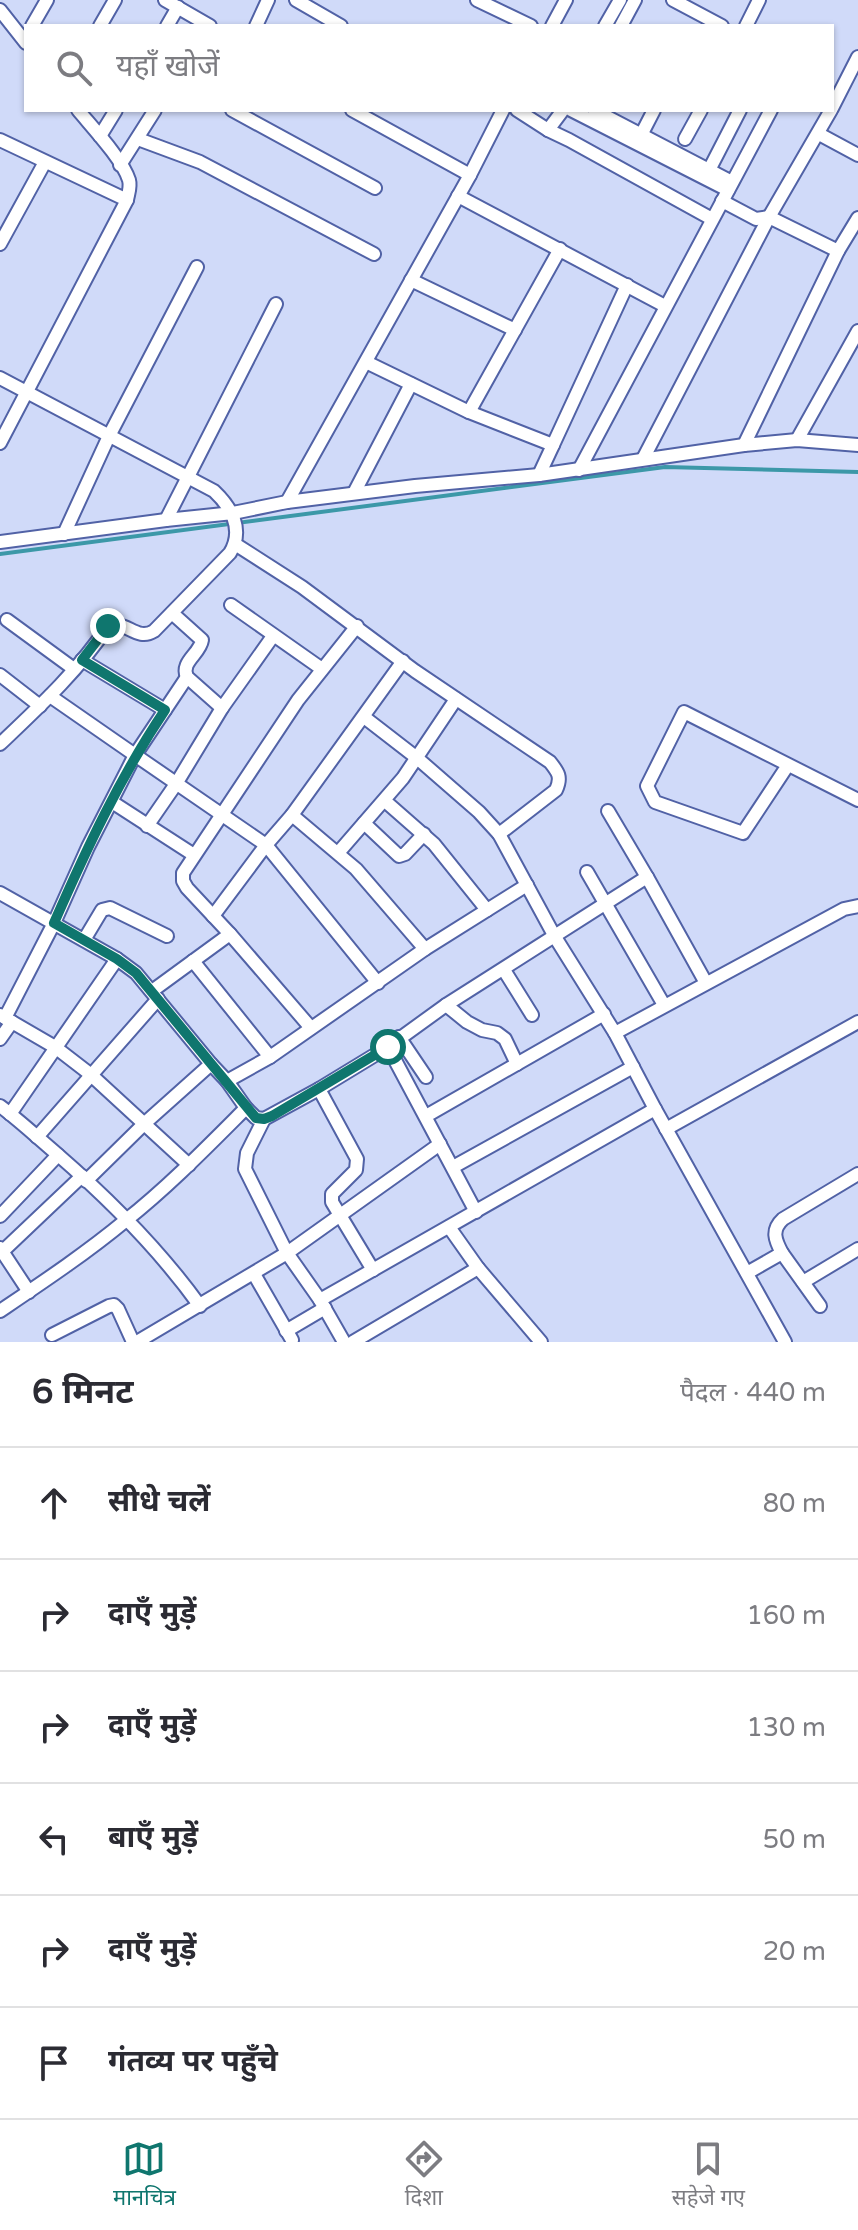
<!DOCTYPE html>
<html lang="hi">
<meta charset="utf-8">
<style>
body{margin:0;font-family:"Varela Round","Noto Sans Devanagari",sans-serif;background:#f2f2f3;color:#2b2b33}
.stop{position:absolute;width:24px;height:24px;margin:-18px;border:6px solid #0f766e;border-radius:50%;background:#fff}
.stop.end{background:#0f766e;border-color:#fff;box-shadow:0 2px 8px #0008}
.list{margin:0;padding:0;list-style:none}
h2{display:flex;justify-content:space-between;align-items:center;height:104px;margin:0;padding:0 32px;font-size:34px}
h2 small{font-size:26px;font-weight:400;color:#7c7c81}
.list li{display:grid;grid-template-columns:52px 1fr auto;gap:24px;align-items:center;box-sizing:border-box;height:112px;padding:0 32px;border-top:2px solid #e1e1e2}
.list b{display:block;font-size:30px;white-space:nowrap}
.list em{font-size:26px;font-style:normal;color:#7c7c81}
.icon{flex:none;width:44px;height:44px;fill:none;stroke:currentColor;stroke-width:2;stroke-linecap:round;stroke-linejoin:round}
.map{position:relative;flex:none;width:858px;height:1342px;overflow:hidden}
.search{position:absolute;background:#fff;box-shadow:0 2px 6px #0004;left:24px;right:24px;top:24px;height:88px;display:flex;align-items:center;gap:20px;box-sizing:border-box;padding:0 28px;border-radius:0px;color:#7c7c81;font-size:30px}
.sheet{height:776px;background:#fff}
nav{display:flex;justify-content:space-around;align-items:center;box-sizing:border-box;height:112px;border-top:2px solid #e1e1e2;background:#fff;font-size:22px;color:#7c7c81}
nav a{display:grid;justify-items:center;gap:4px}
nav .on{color:#0f766e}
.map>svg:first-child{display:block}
</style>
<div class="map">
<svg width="858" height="1342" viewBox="0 0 858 1342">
<rect width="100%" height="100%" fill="#d0daf9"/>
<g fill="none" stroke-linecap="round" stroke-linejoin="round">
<polyline stroke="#3c98a8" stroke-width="4" points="0,554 665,467 858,472"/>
<defs>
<g id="minor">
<polyline points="165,0 210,26"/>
<polyline points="296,0 341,26"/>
<polyline points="477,0 531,26"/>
<polyline points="673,0 722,26"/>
<polyline points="0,10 26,43"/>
<polyline points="32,26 47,0"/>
<polyline points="100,26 115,0"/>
<polyline points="167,26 178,7"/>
<polyline points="256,26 268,0"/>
<polyline points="552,26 566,0"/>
<polyline points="605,26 620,0"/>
<polyline points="621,26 635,0"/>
<polyline points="746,26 759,0"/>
<polyline points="832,108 858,57"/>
<path d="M78,110C92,127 123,160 129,180C131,187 128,194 127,200"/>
<polyline points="232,110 375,188"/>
<polyline points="352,110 470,175"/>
<polyline points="517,110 548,130 569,140 712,219"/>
<polyline points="571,110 728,190"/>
<polyline points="594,110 732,182"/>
<polyline points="548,130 563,110"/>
<polyline points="819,134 858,155"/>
<polyline points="100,136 116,110"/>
<polyline points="138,139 200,162 374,254"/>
<polyline points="685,139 701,110"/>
<polyline points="0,140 127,200 0,443"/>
<polyline points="638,141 654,110"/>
<polyline points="120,165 155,110"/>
<polyline points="706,176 740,110"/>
<polyline points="458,196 665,306"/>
<polyline points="722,201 756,219 769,217 838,251"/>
<polyline points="0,244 45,162"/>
<polyline points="411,280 515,330"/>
<polyline points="366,362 469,412 553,445 539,475"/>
<path d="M0,378L214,491C232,508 244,530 230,553L154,631C136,642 126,619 108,626C79,670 39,707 0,744"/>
<polyline points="469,412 560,249"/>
<polyline points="797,440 858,331"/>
<polyline points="553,445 627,285"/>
<polyline points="744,445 838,251 858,218"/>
<polyline points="643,459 769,217 831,110"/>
<polyline points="579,470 771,110"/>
<polyline points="354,493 411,384"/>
<polyline points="287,502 470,175 503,110"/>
<polyline points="166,520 276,304"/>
<polyline points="64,534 109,436 197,267"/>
<polyline points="0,542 166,520 233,513 287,502 415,486 539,475 744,445 797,440 858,445"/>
<path d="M235,544L302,587L415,671L550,762C558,772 562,777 556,790L499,834"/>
<polyline points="231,605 322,669"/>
<path d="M172,613L202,640C200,654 180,662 187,677L222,708"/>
<polyline points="7,620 74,669"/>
<polyline points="82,660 165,710"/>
<polyline points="0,675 40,706"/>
<polyline points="50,696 135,755 187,677"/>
<polyline points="364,717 417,758 479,812 499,834 555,937 615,1033 655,1109 785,1342"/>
<polyline points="788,765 743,833 655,802 647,786 684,712 858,800"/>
<polyline points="385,801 434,844 487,910"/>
<polyline points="112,802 194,855"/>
<polyline points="608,811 647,877 706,983"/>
<polyline points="292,815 356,869 425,949"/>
<polyline points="364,823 399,856 405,854 424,834"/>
<polyline points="147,826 176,784 222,708 273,636"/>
<polyline points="338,853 403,778 456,699"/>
<polyline points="587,872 664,1005"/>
<polyline points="0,893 117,959 136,973 211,1064 227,1081 246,1108 256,1118 264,1119 247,1153 245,1169 287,1253 320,1300 344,1342"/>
<polyline points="213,916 266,845 292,815 403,661"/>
<polyline points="84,940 102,910 110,908 167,936"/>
<polyline points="193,961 270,1057"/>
<polyline points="504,970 532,1015"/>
<polyline points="152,991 230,934"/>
<polyline points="446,1005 467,1022 482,1030 497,1033 505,1039 517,1064"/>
<polyline points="0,1015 55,1047 90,1074 189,1165"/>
<polyline points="5,1018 54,923 88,847 135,755 266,845 378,983"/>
<polyline points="311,1028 230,934 187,888 183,881 183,873 298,700 357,626"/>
<polyline points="615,1033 844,909 858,906"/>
<polyline points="399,1037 426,1077"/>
<polyline points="0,1039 12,1022"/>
<polyline points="388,1047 476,1212"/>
<polyline points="227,1081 270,1057 425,949 527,885"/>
<polyline points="319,1089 357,1159 356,1170 332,1194 332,1202 373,1270"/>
<path d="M0,1106C20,1121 38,1138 57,1154C110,1200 159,1249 200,1306"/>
<polyline points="10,1114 117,959"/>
<polyline points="426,1116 604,1014"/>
<polyline points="264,1119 319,1089 388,1047 446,1005 647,877"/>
<polyline points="666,1129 858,1022"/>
<polyline points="37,1137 158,999"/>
<polyline points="453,1167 633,1067"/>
<polyline points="86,1181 145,1123 211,1064"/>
<polyline points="0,1216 58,1155"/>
<polyline points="449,1227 478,1268 541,1342"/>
<polyline points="0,1248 29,1292"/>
<polyline points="3,1251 82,1176"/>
<polyline points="782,1253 820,1306"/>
<path d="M747,1273L782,1253C775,1240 771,1230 783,1219L858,1174"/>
<polyline points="254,1274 292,1340"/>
<polyline points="803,1282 858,1249"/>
<polyline points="320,1300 655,1109"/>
<path d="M0,1311C43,1282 85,1254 125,1221C168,1187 207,1147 246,1108"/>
<polyline points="286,1331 325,1308"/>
<polyline points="52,1335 109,1306 114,1305 118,1309 133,1342"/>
<polyline points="137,1342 287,1253 440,1144"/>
<polyline points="353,1342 478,1268"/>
</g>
</defs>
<use href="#minor" stroke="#5162a6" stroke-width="16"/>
<use href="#minor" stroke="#fff" stroke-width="12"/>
</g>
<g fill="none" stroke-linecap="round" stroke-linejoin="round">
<path stroke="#0f766e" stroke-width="10" d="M108,626L82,660L165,710C120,777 86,850 54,923L117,959L136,973L256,1118L264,1119L272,1116L388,1047"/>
</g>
</svg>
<div class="stop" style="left:388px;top:1047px"></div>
<div class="stop end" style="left:108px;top:626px"></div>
<div class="search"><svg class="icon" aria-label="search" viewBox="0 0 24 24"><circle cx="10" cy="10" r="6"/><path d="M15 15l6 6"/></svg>यहाँ खोजें</div>
</div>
<section class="sheet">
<h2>6 मिनट<small>पैदल · 440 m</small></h2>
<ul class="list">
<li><svg class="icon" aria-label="ahead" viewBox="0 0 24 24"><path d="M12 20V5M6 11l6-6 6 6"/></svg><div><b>सीधे चलें</b></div><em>80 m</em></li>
<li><svg class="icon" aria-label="right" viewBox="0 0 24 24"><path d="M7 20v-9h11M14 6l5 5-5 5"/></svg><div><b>दाएँ मुड़ें</b></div><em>160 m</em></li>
<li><svg class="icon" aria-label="right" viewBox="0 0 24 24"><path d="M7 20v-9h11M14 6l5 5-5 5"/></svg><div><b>दाएँ मुड़ें</b></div><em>130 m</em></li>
<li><svg class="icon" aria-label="left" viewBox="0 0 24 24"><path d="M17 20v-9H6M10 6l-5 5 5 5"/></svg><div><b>बाएँ मुड़ें</b></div><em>50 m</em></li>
<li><svg class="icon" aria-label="right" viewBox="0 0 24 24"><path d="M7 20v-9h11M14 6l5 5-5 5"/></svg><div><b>दाएँ मुड़ें</b></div><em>20 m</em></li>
<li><svg class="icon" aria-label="arrive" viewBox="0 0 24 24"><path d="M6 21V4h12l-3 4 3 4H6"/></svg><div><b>गंतव्य पर पहुँचे</b></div></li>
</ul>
</section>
<nav>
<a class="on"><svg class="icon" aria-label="map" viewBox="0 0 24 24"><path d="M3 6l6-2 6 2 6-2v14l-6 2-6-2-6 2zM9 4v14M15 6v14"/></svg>मानचित्र</a>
<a><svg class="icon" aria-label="directions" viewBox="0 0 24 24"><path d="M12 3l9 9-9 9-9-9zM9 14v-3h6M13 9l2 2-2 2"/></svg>दिशा</a>
<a><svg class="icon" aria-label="saved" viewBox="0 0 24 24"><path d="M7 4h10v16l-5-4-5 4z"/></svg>सहेजे गए</a>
</nav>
